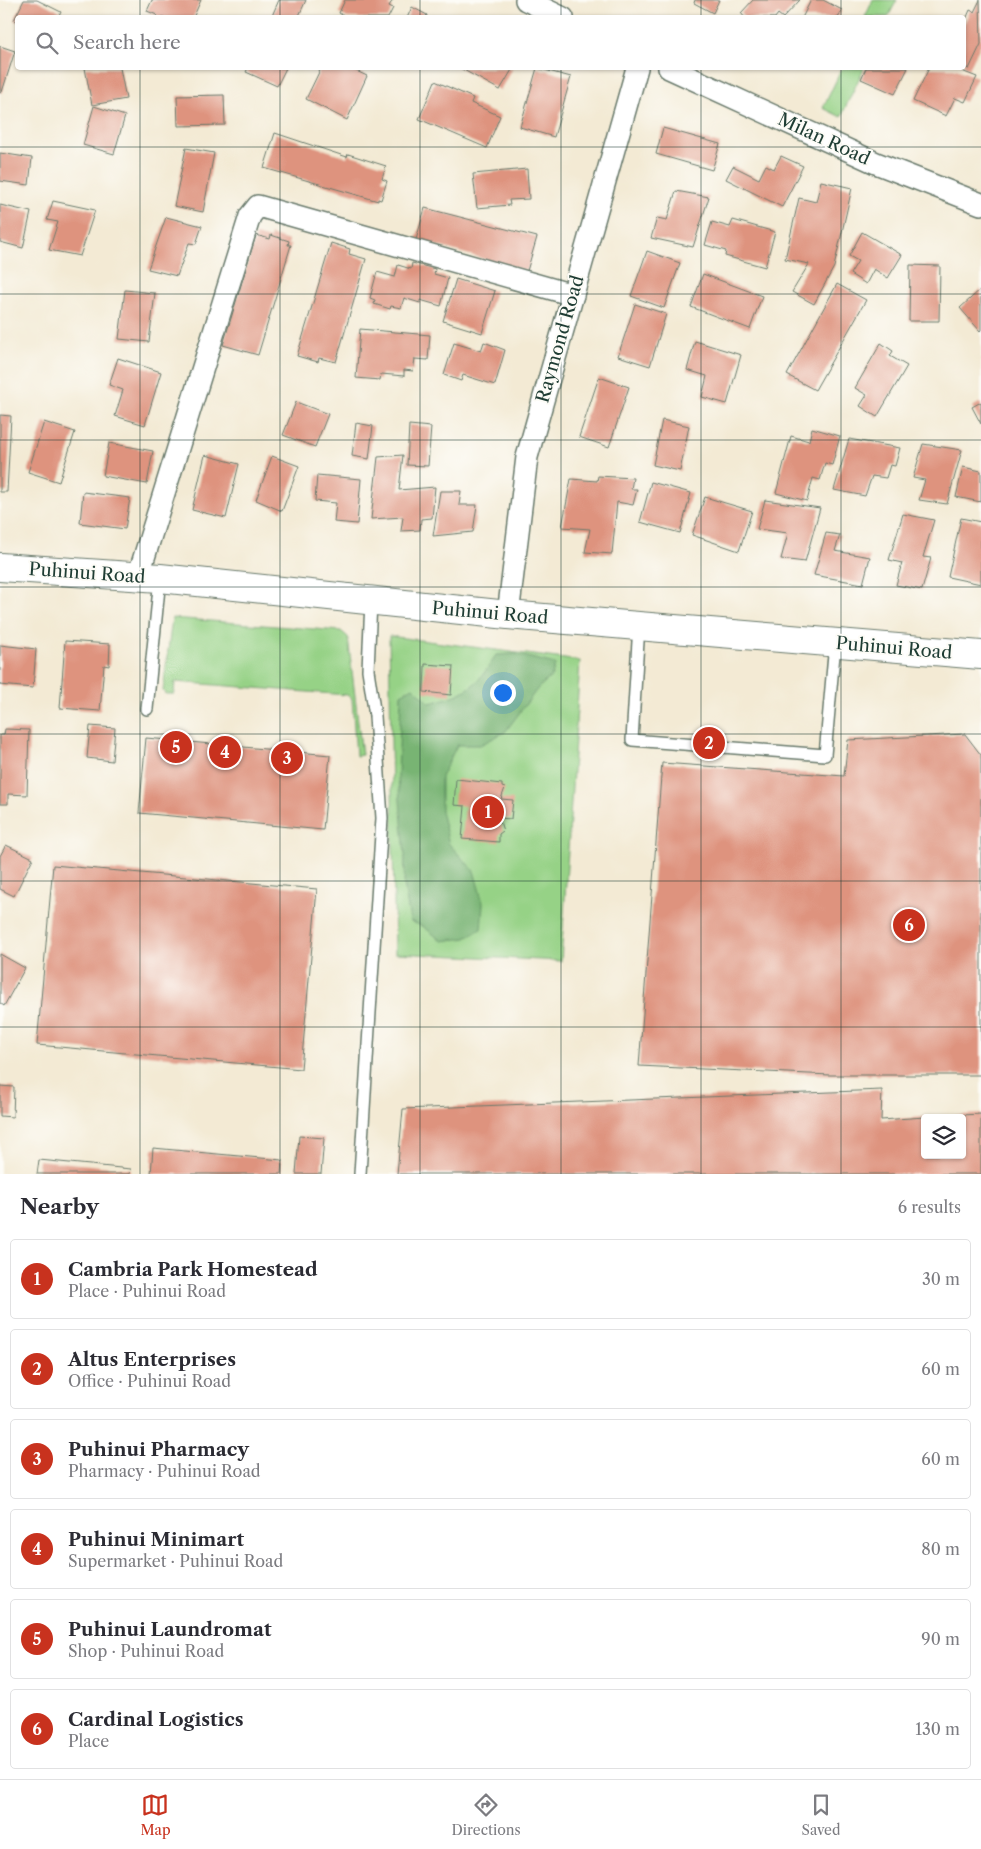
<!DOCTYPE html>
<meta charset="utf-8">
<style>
body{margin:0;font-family:"Libre Caslon Text",serif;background:#f2f2f3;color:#2b2b33}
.controls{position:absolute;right:15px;bottom:15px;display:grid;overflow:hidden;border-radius:5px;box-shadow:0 1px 4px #0004}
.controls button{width:45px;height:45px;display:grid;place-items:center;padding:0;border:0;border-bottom:1px solid #e1e1e2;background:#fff;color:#2b2b33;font:25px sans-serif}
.you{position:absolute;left:502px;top:692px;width:18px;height:18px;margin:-12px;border:4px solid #fff;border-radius:50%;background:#1a73e8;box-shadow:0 0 0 8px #1a73e833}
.badge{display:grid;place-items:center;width:32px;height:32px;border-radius:50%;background:#c8321e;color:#fff;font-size:16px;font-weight:700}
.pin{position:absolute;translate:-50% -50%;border:2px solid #fff;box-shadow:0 1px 5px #0006}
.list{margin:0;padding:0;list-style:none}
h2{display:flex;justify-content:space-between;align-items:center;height:65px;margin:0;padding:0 20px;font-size:21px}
h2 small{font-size:16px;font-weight:400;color:#7c7c81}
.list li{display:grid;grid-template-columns:32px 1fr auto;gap:15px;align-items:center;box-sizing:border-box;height:80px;margin:0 10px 10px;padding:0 10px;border:1px solid #e1e1e2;border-radius:5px}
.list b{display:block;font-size:19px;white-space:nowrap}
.list p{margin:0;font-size:16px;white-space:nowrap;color:#7c7c81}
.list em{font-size:16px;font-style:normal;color:#7c7c81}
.icon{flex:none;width:28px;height:28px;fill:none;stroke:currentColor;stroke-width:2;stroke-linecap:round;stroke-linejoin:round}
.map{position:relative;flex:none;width:981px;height:1174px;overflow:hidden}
.search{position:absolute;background:#fff;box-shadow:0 1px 4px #0004;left:15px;right:15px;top:15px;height:55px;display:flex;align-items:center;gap:12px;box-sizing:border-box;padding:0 18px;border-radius:5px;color:#7c7c81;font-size:19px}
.sheet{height:605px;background:#fff}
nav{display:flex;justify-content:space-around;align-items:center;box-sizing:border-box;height:70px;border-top:1px solid #e1e1e2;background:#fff;font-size:14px;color:#7c7c81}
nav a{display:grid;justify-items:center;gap:2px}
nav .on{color:#c8321e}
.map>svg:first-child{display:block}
</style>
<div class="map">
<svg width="981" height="1174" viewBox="0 0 981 1174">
<rect width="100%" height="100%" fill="#fdfcf7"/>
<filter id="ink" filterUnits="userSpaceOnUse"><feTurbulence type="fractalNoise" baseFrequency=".02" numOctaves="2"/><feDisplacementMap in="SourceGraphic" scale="10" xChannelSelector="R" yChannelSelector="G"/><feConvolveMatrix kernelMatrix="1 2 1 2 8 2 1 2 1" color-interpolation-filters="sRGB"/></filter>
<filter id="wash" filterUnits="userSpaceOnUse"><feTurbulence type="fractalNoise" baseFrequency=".0096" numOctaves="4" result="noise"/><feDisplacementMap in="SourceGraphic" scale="20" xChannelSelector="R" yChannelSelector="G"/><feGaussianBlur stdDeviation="1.12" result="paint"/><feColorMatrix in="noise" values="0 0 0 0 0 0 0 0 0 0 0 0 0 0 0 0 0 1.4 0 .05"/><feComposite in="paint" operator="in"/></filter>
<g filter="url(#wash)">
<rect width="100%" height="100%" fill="#f3ead4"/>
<g fill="#96d286" stroke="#5a885d">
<polygon points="873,0 897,0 888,17 865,17"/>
<polygon points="842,68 864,68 841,117 823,108"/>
<polygon points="172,618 341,631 348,637 362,755 356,756 352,699 347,695 175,682 174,694 166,694 163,691"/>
<polygon points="389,636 580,661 561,961 395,953"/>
</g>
<path fill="#78b473" stroke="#4c7854" d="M515,654L555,664L552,676L538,688L505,732L480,745H457L441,777V811L449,844L474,871L483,903L481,929L466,938L442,941L424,927L410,921L404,884L405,855L398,778L401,694L413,687L430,703C466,694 477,687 496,655Z"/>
<g id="blocks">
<g fill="#de937e">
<polygon points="24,0 37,0 61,12 58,18 18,18 18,22 14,20"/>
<polygon points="152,0 201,0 193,18 156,18 157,15 147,11"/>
<polygon points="279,0 306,0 298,18 271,18"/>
<polygon points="345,0 393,0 389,6 393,8 388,18 347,18 339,13"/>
<polygon points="695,0 719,0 713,13 694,3"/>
<polygon points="753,0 800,0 783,18 778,14 775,18 745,18 741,13"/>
<polygon points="811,0 823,0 842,10 838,18 802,18"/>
<polygon points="980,0 981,44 969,69 964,67 964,24 970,10 974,12"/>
<polygon points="412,7 427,15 426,18 407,18"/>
<polygon points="0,46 15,51 2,92 0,93"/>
<polygon points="85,68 120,68 126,99 92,105"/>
<polygon points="248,68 286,68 277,86 246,72"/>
<polygon points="321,68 350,68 367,76 347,120 306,99"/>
<polygon points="460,68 513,68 500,90"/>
<polygon points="537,68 571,77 554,137 520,127"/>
<polygon points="866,68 908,68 895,94 861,79"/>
<polygon points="929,68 954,68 977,77 965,102 955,98 946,116 913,101"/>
<polygon points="435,81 473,98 471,103 500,116 487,148 419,119"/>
<polygon points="224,95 225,125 178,126 177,96"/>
<polygon points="94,106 125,116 114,154 83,145"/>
<polygon points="663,128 720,144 712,170 656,154"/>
<polygon points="275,133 347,157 348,154 386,166 382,179 387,181 381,200 378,199 378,201 264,168"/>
<polygon points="186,148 214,153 203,212 174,206"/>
<polygon points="0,153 32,158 29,185 0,181"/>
<polygon points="781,156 803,166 782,207 726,179 733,166 759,179 766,165 774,169"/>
<polygon points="527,169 529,199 509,200 510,205 477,208 473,174"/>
<polygon points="821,181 852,188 834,267 814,304 792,292 809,264 785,259 799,198 816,202"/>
<polygon points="676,191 709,197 693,247 651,238 657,218 667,220"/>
<polygon points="53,201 95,210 80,256 49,250 58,222 47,220"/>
<polygon points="0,205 31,212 23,248 0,242"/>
<polygon points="425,208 537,237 527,271 416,240"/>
<polygon points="166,217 202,226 196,244 189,243 177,276 148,269"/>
<polygon points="733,220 775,232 765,267 725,256 726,251 705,245 712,222 730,227"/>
<polygon points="862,232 902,255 888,278 874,269 866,284 850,274 858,261 849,256"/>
<polygon points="256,235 270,239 271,235 289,241 288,245 291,245 258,355 223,345"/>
<polygon points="331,243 350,249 349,254 366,259 336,362 319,358 318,362 297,356"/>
<polygon points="647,251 680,263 664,308 631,296"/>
<polygon points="412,263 435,269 434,274 448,278 441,306 420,300 420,303 404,298 401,308 391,306 390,309 374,304 375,300 370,298 377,272 395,277 398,265 411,269"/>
<polygon points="910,265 940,266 939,321 909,321"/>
<polygon points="703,274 762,296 750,329 691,307"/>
<polygon points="456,279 495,291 482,333 443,321"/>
<polygon points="837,284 866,300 815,390 787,375"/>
<polygon points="981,289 981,330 980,331 960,308"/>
<polygon points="125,290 155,293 149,342 119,339"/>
<polygon points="635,304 666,314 650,366 618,356"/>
<polygon points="360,329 430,335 428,360 415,359 413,371 404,370 404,376 381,374 380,380 356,378"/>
<polygon points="695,341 741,355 727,404 702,397 707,376 687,370"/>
<polygon points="484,342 505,350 495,385 463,375 461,381 444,375 454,343 481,351"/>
<polygon points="881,343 893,351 890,356 907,366 877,417 860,406 867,395 855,388"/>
<polygon points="118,358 161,372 145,425 115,416 123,390 109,385"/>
<polygon points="599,377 629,387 609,447 579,437"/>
<polygon points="296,402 328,414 315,447 283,435"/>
<polygon points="981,402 981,424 972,407"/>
<polygon points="0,415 11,416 7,492 0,492"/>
<polygon points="662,420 689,426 680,471 653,465"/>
<polygon points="44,422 75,432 59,482 28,472"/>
<polygon points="356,423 373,426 369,459 352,456"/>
<polygon points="409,425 431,427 428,466 407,465"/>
<polygon points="812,428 840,436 832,465 825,463 820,480 813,478 807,501 776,493 791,436 809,441"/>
<polygon points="849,439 900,448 895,466 890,465 886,478 872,476 865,496 834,490"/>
<polygon points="109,443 153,451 147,484 103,476"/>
<polygon points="923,444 962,450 947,504 919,500 925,480 913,478"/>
<polygon points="205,455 239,464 226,518 192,510"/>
<polygon points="403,455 399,490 435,487 432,518 421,519 420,530 401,531 403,517 371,519 378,457"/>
<polygon points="272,456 299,466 282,511 256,500"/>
<polygon points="963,467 981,471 981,502 956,497"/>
<polygon points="317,475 361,479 357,524 334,522 336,503 315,501"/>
<polygon points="598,476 633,478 631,489 637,489 633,505 617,502 612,554 585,552 590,529 562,527 571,479 597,481"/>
<polygon points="651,482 691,493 680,533 640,522"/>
<polygon points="440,491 461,491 459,505 477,505 473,532 433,536"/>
<polygon points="83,492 130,498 125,529 80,523"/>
<polygon points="705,497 752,511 739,551 692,535"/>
<polygon points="765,500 820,508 805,562 781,559 788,533 757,529"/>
<polygon points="903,514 934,520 923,557 931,558 922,590 896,585 902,563 889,560"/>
<polygon points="961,518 981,522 981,584 948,577"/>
<polygon points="826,533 840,535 835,551 870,557 863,584 814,575"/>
<polygon points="65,641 110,644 109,666 104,665 100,711 60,708"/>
<polygon points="0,645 36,649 33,688 0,685"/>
<polygon points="425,664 453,666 451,695 424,692"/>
<polygon points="90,726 115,728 112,761 87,758"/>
<polygon points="5,729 29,730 27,795 8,794 8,804 0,804 0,735 4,735"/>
<polygon points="965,734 981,755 981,1075 830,1075 639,1066 662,763 844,776 848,740"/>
<polygon points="146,738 330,755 323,830 139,813"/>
<polygon points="456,779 502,784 502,787 505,788 501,799 513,800 511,819 499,818 503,831 499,834 499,842 462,839 465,806 454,805"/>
<polygon points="6,845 33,858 14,896 0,889 0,856"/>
<polygon points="53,865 317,889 301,1069 37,1045"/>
<polygon points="0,954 25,968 4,1006 0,1003"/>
<polygon points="0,1086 14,1087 13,1117 0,1116"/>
<polygon points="882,1090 881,1120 925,1117 925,1155 962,1155 962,1118 940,1116 981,1114 981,1174 397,1174 403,1109"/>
<polygon points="299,1136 324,1138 321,1174 296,1174"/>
<polygon points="153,1148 282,1160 281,1174 151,1174"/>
<polygon points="39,1160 131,1169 130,1174 37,1174"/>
</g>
</g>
</g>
<g filter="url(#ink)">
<use href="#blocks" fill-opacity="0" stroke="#697a6c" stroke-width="1"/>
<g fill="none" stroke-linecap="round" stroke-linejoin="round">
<defs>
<g id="service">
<polyline points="639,625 632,740 825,755 835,643"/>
<polyline points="147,709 160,578"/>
<polyline points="360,1174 382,818 375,716 368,670 371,601"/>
</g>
<g id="minor">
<polyline points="526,0 563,18"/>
<polyline points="669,68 876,163 981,204"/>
<polyline points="138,577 250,216 258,206 573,295"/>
<polyline points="508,615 527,457 637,68"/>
</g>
<polyline id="secondary" points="0,567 160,578 508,615 981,655"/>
</defs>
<use href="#service" stroke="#697a6c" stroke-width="14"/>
<use href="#minor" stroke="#697a6c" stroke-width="24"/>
<use href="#secondary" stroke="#697a6c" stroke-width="30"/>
<use href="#service" stroke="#fff" stroke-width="11"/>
<use href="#minor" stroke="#fff" stroke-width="21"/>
<use href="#secondary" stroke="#fff" stroke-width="28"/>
</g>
</g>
<path fill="none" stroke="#1f3d34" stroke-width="1" stroke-opacity="0.55" d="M140,0V18M280,0V18M420,0V18M561,0V18M701,0V18M841,0V18M140,68V1174M280,68V1174M420,68V1174M561,68V1174M701,68V1174M841,68V1174M0,147H981M0,294H981M0,440H981M0,587H981M0,734H981M0,881H981M0,1027H981"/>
<g text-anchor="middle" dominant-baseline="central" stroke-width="4" stroke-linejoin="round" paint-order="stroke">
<g font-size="18" fill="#1f3d34" stroke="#fdfcf7">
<text transform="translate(824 139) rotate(25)">Milan Road</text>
<text transform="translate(560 339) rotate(-74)">Raymond Road</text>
<text transform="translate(87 573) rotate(4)">Puhinui Road</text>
<text transform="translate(490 613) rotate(5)">Puhinui Road</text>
<text transform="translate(894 648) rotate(5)">Puhinui Road</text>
</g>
</g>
</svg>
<div class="controls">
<button><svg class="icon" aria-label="layers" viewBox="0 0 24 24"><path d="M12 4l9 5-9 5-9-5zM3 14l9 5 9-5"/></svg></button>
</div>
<div class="you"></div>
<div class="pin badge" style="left:488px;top:812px">1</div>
<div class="pin badge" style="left:709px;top:743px">2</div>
<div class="pin badge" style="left:287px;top:758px">3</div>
<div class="pin badge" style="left:225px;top:752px">4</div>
<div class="pin badge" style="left:176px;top:747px">5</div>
<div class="pin badge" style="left:909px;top:925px">6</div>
<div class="search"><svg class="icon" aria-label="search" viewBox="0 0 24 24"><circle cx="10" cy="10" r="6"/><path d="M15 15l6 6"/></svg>Search here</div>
</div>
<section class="sheet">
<h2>Nearby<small>6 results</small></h2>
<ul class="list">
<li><span class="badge">1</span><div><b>Cambria Park Homestead</b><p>Place · Puhinui Road</p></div><em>30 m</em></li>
<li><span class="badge">2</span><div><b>Altus Enterprises</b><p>Office · Puhinui Road</p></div><em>60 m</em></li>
<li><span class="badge">3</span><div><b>Puhinui Pharmacy</b><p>Pharmacy · Puhinui Road</p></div><em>60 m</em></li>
<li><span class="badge">4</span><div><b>Puhinui Minimart</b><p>Supermarket · Puhinui Road</p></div><em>80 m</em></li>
<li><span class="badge">5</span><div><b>Puhinui Laundromat</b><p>Shop · Puhinui Road</p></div><em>90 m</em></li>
<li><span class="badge">6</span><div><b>Cardinal Logistics</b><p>Place</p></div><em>130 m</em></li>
</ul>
</section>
<nav>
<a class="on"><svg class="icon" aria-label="map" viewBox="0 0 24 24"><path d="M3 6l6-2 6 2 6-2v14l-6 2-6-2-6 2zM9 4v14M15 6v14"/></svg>Map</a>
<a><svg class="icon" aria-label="directions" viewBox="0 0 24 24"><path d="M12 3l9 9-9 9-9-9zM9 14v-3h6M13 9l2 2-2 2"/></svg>Directions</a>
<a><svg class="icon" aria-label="saved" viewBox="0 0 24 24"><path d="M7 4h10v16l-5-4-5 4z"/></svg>Saved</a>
</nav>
